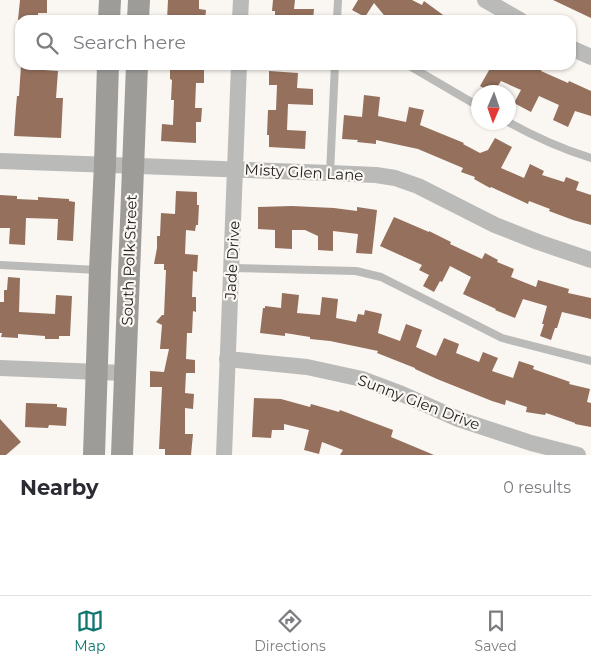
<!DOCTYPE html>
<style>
body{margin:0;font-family:Montserrat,sans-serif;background:#f2f2f3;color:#2b2b33}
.compass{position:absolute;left:471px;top:85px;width:45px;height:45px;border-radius:50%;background:#fff;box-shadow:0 1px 4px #0004;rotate:182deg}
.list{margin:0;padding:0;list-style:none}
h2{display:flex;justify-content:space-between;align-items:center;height:65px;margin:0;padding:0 20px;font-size:21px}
h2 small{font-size:16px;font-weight:400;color:#7c7c81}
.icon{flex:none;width:28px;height:28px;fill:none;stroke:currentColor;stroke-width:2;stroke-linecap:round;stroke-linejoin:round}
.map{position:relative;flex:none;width:591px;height:455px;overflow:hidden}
.search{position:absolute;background:#fff;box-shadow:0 1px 4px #0004;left:15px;right:15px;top:15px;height:55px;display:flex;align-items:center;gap:12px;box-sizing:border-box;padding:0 18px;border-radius:15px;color:#7c7c81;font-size:19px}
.sheet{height:140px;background:#fff}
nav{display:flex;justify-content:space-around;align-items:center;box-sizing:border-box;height:70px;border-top:1px solid #e1e1e2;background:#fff;font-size:14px;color:#7c7c81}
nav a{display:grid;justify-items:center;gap:2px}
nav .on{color:#0f766e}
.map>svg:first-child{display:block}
</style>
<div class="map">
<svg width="591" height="455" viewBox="0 0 591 455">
<rect width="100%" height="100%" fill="#faf6f2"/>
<g fill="#94705d">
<polygon points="20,0 47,0 47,13 38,13 38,20 18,20"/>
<polygon points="168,0 199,0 199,9 206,10 205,20 167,20"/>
<polygon points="273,0 295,0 294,9 314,9 313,20 275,20 275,11 272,11"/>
<polygon points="358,0 412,0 422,5 424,1 450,20 388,20 374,3 365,17 352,10"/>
<polygon points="553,0 591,0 591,18"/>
<polygon points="21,65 44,65 44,70 58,71 56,98 63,98 61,138 14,136 16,107 17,96 19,96"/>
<polygon points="492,65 536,65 542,68 541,71 568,83 569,81 591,91 591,116 575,111 568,127 553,120 559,105 539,96 531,112 514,103 521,90 501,81 494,92 491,92 480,86"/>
<polygon points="170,67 204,69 204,83 196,83 195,108 202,108 201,122 196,122 196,143 161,141 162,124 173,125 174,100 171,100 172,80 170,79"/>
<polygon points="269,71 298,73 297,88 313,89 313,105 288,104 287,130 306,131 305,149 269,147 269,135 267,135 268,110 276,110 277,85 269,85"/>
<polygon points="364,95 380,97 378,116 406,122 409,107 424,110 420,125 464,143 463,144 480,153 488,150 495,138 512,147 501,168 524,178 530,164 544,171 542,175 564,182 566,177 579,182 576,190 591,195 591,225 573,220 549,211 550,209 529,201 528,204 491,187 490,188 474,179 475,177 461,172 463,168 418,149 376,140 376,144 357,142 358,140 342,139 344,115 362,117"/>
<polygon points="176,191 197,192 197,205 199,205 198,225 196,225 195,231 186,230 185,254 198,255 197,272 193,271 192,297 196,297 196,312 193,311 192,333 187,333 186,359 195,360 195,373 186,373 185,393 194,394 193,409 185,408 185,434 193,434 191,455 165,455 165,449 159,449 162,387 150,387 150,371 164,372 169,349 160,349 162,325 156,322 162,315 164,315 166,270 164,270 164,264 154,264 157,248 157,236 160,236 161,213 175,214"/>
<polygon points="0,195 17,196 17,199 38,200 38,197 69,199 69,201 75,202 73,241 57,240 58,219 26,218 25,245 9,244 10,228 0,228"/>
<polygon points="292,206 334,208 357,211 357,207 377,210 372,254 356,253 358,234 333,231 333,251 318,250 318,236 305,230 292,230 292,249 275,248 275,230 258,229 258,207"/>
<polygon points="394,217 429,232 429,231 451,242 450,244 482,259 485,253 498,260 497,262 514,269 511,277 536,287 538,280 569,289 568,293 591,298 591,319 562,312 557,328 555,328 551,340 540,336 544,324 542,324 547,306 523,299 515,318 495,310 496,309 463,294 471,277 450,266 442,282 440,281 434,292 423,286 429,275 419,270 422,265 380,246"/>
<polygon points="8,277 20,278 19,312 55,314 56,295 72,296 70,336 59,336 59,339 45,339 45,336 18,334 18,338 1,337 2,333 0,333 0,302 4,302 4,290 7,290"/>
<polygon points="282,293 299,295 297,313 320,315 322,297 338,299 336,318 356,322 358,314 364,315 365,310 382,314 378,333 400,341 406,324 422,330 416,347 436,356 444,338 459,344 456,353 479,362 483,352 498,358 492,371 513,378 519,361 534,366 533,369 570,382 569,384 590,389 587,402 591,403 591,427 575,424 575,423 546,413 545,415 526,412 527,407 506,400 505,405 492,401 437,379 415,369 415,368 377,353 378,351 330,341 310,339 310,337 285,333 285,336 260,333 263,308 265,308 265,306 281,308"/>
<polygon points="254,398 281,399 310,407 311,404 339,412 340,410 393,430 391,437 434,455 340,455 343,450 322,442 319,454 304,450 309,430 284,424 284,430 272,430 271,438 252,437"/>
<polygon points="26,403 57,404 57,407 67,408 66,426 49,425 48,428 25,427"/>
<polygon points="0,419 21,442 6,455 0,455"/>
</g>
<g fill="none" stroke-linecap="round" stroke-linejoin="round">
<g stroke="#babab8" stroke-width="8">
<polyline points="337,20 338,0"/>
<polyline points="408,65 478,106"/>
<path d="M508,122C535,137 562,149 591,158"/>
<polyline points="330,173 335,65"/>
<polyline points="0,265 98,270"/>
<polyline points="232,268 356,271 381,277 502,338 591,361"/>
</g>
<g stroke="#babab8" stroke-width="16">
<polyline points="485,0 520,20"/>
<polyline points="240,20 241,0"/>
<polyline points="571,48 591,57"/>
<polyline points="0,161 330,173 376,175 395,178 418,186 495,225 538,242 591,260"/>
<polyline points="227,359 307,367 362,379 402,394 458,419 531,443 578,455"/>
<polyline points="0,368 124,373"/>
<polyline points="224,455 239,65"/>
</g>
<g stroke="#9d9c99" stroke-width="22">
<polyline points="109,20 110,0"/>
<polyline points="138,20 139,0"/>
<polyline points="94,455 100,270 105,164 108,65"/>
<polyline points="122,455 137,65"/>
</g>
</g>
<g text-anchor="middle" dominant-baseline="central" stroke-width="4.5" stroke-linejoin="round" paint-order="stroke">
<g font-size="15" fill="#232220" stroke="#faf6f2">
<text transform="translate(304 172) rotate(3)">Misty Glen Lane</text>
<text transform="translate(129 260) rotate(-88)">South Polk Street</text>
<text transform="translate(232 260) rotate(-87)">Jade Drive</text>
<text transform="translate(419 402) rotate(21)">Sunny Glen Drive</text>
</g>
</g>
</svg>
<svg class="compass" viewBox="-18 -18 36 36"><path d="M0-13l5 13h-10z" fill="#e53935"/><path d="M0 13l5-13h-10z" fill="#7c7c81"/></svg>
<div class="search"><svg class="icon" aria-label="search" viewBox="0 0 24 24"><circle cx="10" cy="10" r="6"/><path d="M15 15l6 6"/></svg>Search here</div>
</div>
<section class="sheet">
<h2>Nearby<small>0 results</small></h2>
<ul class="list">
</ul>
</section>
<nav>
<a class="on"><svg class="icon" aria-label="map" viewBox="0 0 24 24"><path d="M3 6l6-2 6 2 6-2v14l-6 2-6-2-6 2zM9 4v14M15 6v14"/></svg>Map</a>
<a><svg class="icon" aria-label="directions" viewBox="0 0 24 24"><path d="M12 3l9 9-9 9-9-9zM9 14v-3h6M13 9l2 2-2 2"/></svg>Directions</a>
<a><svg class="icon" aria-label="saved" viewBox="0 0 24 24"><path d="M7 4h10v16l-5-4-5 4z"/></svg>Saved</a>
</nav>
